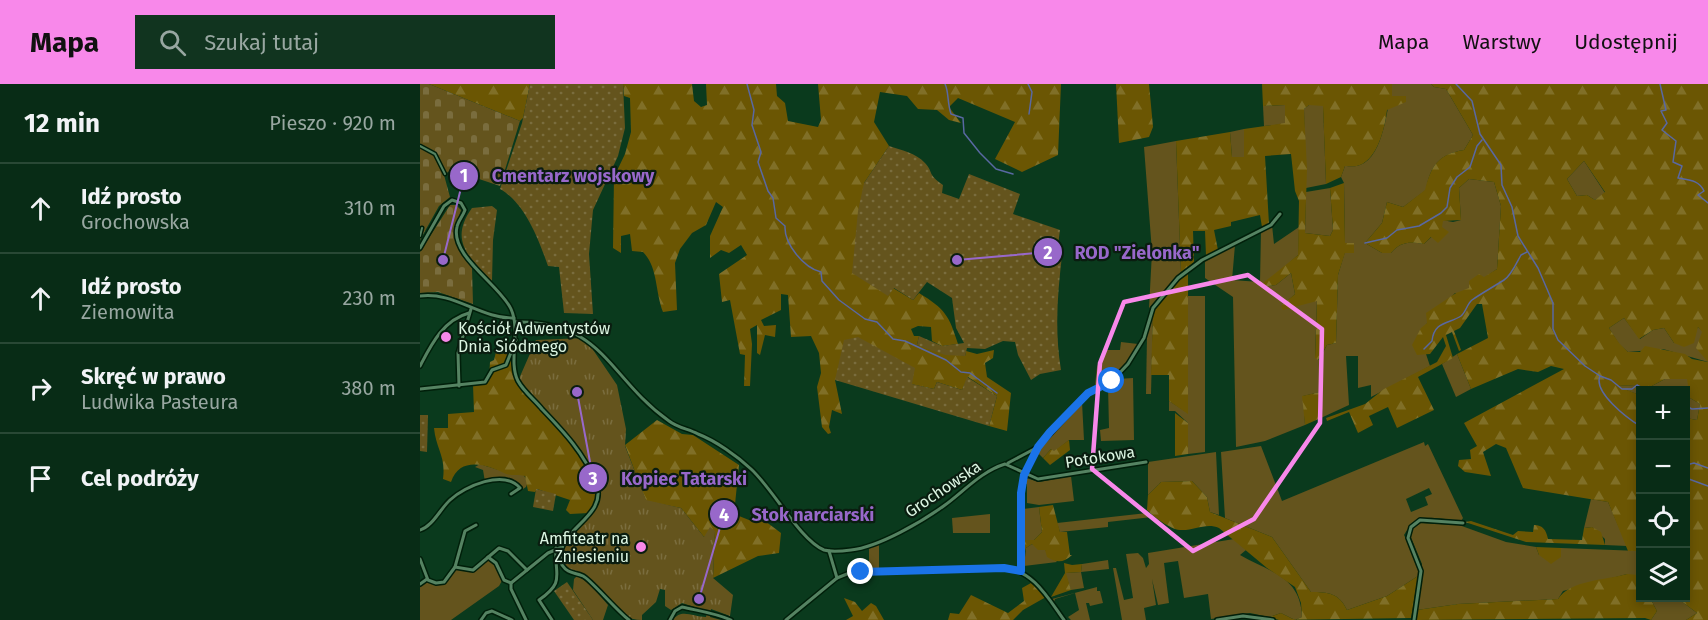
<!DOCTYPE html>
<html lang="pl">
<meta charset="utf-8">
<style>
body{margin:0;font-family:"Fira Sans",sans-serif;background:#11341f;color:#f1f3f6}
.controls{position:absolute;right:18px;bottom:18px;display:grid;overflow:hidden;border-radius:0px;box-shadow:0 3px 9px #0003}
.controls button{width:54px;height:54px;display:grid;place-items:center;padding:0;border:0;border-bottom:2px solid #294835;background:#082c16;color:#f1f3f6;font:30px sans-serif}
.stop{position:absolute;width:18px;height:18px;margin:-14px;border:4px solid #1a73e8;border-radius:50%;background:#fff}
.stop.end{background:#1a73e8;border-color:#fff;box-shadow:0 2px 6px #0008}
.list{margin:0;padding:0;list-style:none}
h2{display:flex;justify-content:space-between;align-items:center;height:78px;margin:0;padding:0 24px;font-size:26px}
h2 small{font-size:20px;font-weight:400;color:#98a7a1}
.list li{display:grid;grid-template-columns:39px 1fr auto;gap:18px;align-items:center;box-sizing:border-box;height:90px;padding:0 24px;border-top:2px solid #294835}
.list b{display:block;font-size:22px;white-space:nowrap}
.list p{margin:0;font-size:20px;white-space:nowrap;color:#98a7a1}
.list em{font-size:20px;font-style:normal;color:#98a7a1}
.icon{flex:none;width:33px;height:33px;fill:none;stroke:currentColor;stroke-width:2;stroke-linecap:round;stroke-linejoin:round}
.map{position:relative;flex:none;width:1288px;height:536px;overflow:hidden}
header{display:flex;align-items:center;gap:36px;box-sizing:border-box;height:84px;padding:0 30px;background:#f888ea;color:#111}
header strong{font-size:28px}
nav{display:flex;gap:33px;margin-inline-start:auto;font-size:21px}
.search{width:420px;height:54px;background:#11341f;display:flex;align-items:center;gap:15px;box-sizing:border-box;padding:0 21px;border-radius:0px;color:#98a7a1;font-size:22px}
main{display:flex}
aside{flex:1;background:#082c16}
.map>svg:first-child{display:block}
</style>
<header>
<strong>Mapa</strong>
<div class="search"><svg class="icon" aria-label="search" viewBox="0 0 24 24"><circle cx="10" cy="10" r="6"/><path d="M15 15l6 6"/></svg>Szukaj tutaj</div>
<nav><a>Mapa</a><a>Warstwy</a><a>Udostępnij</a></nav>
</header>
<main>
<aside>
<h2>12 min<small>Pieszo · 920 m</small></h2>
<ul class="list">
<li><svg class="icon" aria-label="ahead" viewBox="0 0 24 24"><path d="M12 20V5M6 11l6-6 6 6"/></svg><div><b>Idź prosto</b><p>Grochowska</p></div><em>310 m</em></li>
<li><svg class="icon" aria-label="ahead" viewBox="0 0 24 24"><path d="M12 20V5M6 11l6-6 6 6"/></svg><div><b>Idź prosto</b><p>Ziemowita</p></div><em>230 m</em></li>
<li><svg class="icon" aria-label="right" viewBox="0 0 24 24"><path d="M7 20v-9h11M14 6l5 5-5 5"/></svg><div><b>Skręć w prawo</b><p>Ludwika Pasteura</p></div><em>380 m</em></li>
<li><svg class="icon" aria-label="arrive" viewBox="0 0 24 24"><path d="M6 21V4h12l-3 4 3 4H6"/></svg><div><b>Cel podróży</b></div></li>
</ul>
</aside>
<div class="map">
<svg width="1288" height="536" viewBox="0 0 1288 536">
<defs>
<pattern id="forest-firs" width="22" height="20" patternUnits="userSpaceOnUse" patternTransform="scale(1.5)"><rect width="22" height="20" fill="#6b5603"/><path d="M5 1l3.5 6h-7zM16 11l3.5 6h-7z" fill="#806f27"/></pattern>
<pattern id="cemetery-stones" width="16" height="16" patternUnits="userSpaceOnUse" patternTransform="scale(1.5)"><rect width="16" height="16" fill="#64541d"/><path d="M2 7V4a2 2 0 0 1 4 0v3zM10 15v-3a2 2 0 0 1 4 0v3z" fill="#7a6d3e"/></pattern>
<pattern id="park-tufts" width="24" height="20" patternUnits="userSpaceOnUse" patternTransform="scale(1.5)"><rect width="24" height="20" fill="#64541d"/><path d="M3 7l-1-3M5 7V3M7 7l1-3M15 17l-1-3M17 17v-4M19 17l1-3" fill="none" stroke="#7a6d3e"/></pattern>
<pattern id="garden-dots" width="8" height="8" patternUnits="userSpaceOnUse" patternTransform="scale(1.5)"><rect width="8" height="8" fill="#64541d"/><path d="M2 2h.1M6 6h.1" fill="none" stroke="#7a6d3e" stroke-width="1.8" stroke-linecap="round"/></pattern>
</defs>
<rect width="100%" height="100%" fill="#0a3a1d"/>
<g fill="#64541d" fill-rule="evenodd">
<path d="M972,0H1011L1014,3L1026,5L1053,51L1044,66C1019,70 1010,82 1006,106L983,123L967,118L962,139L945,159L962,169H971C981,157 990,158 1004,160L1022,143V136L1033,138L1041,136L1039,104L1049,95L1074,98L1081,122L1077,185L1043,209H1035L1007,239L997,270H1006L1010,282L951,313V301L938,304V272H926L929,321L903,333L900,308L883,312L885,341L845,357L816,363L813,213L785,194V177L815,161L812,196L840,198L841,146L852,141L854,160L879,143L878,171L842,203L856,201L871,189L875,210L862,222L897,216L895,273L899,276L907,261L916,259L918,191L925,168L933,169L925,159L924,99L921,93L925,82C929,82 936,83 940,81C964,73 968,20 972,0Z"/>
<polygon points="865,21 865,40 844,42 843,22"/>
<polygon points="889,21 903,21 906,100 886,104 884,25"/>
<polygon points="824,45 825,74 812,73 810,48"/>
<polygon points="756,57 761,188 729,224 732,168 724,63"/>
<polygon points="1164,77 1185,109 1175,116 1167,111 1157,112 1147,95"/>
<polygon points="910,104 913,146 910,152 885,149 886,108"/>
<polygon points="768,212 785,212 785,368 768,370 768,339 755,327 749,327 749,317 768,329"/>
<polygon points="733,227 731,310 726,310 727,251"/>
<polygon points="1204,234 1220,255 1233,246 1244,244 1254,259 1274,250 1278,243 1283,248 1281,256 1288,278 1243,265 1208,268 1199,260 1189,244"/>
<path d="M701,258L718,260C709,280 696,294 675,301L677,283L683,266H700Z"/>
<polygon points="1037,270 1051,305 1036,313 1022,280"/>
<polygon points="713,294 714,356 681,357 680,346 689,344 688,302 697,295"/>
<polygon points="1245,295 1268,295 1270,314 1280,320 1277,336 1266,334 1266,306 1220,306 1220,311 1194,302 1217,301 1228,304"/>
<polygon points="662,318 664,356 649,356 634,368 631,365 623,374 619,370 615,376 613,375 619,362"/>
<path d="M1004,358L1005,362L1008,360L1043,434L1041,437C1016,435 998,426 984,451L998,479V492L967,512L927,526C919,509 908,508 891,508L852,453L805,434L801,368L841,362L862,417ZM1009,404L1012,410L1005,413L1008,421L991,428L986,415Z"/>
<polygon points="796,368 799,431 790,428 787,413 772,397 741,398 728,411 728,378"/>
<path d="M60,380C71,384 91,390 103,390L108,398L106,403L103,405L88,395L65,398L63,386L55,383Z"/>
<polygon points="651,392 654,417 619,421 607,419 607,400 603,400 606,394 619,398"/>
<polygon points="1171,415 1188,418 1207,462 1185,461 1185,455 1172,443 1164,444"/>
<polygon points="619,423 622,448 614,456 604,456 603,425"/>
<polygon points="727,429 732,433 688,438 688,443 640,448 637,439"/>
<polygon points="570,430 570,449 533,449 532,434"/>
<polygon points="1001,439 1039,441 1086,458 1116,463 1119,471 1141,472 1141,464 1220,467 1220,503 1207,490 1143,507 1138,515 1038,520 997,526 1002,480 990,451 992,445"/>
<path d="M814,455L826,466L820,471C849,488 881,492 882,533L875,536L861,529L849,533L830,529L791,535L788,510L764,514L758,477L744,479L749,519L738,521L732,495L736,521L724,524L726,536H702L693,484H696L704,516L713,514L706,470L718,469L723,474L726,484L729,480L728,469Z"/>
<polygon points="459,458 459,484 449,484 449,462"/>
<polygon points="612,460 625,466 637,478 604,482 606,464"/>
<polygon points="68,474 73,476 83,495 79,502 31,536 0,536 0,501 6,497 23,500 37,484 52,487"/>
<polygon points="688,476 689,485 661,488 664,504 651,506 645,489 661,488 662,480"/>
<polygon points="157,492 169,499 188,521 183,536 173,536 153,506 154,495"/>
<polygon points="677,503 677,507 680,507 683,519 670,522 669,519 666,519 670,536 651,536 648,533 659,526 655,509 635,515 634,518 632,515"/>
<polygon points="1230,514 1257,514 1277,529 1266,536 1231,536 1237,527"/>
</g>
<g fill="url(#forest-firs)" fill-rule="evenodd">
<polygon points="9,0 110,0 103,34 100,37"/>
<path d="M203,0H272L274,17L281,23L287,21L286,0H356L357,12L365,19L368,37L398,43L401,36L398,0H641L638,71L602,88L575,75L595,38L538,14L529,23L541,39L529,36L517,26L498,25L487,12L460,8L454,38L469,62L444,99L468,211L473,204L493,216L499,209C525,225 529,231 538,260L522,262L512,257L511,243L498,242L491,245L494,252H499L497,261L545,272L546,267L557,270L574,266L573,274L565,279L567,293L591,309L587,347L569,342L577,312L548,293L542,306L517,298L514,305L491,300L415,296L422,330L412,326L409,343L411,349L408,350L402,343L397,303L401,289L399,269L391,252L371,253L368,211L361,210V226L341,236L344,242L356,241L355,253L345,251L340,271L337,269V241L330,245L332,260L330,302H324L325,271L320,270L310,216L302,218L299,190L327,171L321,161L309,169L301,166L290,174V152L303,123L296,118L286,141L272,149L260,165L255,179L257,226L243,228C235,207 238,183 223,168L212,167L210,150L201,152V169L193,164L194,93L205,70L211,48L210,14L204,12Z"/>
<polygon points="696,0 729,0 733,43 729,53 699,59"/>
<path d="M842,0H972V12H986V18L967,26C965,43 958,74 940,81C936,83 930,82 925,82L921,93L906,100L903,22L889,21L884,25L887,85L885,149L910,152L913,146L910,104L924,99L925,159H934V169H925L918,191L916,259L907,261L898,276L895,274L897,217L863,226L861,222L875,210L871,189L856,201L842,203L843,199L878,171L879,117L875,107L871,70L845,72L849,140L842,143L840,131L811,138V142L794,146L798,166L786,172L785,147H773L774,178L761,188L756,57L810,48L812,73H824V45L865,39V21L843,22Z"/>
<path d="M1011,0H1288V278L1276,264L1282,248L1278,243L1274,259L1264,263L1254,259L1244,244L1233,246L1219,255L1204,234L1189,244L1199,259L1208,268H1220L1225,262L1265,270L1272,275L1288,278V536H1266L1277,529L1257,514H1266V334L1277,336L1280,320L1270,314L1267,295H1245L1228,304L1217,301L1196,302L1220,311V467H1208L1188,418L1103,404L1086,364L1076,360L1063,368L1071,392L1045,388L1038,382L1039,376L1051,375L1050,366L1057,362L1044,339L1144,285L1131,282L1118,288L1098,285L1051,305L1037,270L1068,254L1062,220H1057L1040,244L1034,247L1041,266L1039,267L1032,248L1026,251L1033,274L998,293L1014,326L977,344L968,323L949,332L953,341L938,349L929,328L907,337L906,334L945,320L964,305L1017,278L1026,262L1023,253L1010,270L997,271L992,261L1001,244L1007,239L1006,229L1036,209L1049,204V197L1059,190L1064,193L1077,185L1081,122L1074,98L1049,95L1039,104L1041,136L1023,137L1022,143L1029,148L1018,159L1011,153L1004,160C990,158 981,157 971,169H962L945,159L962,139L967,118L983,123L1005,106C1011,82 1018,70 1044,66L1053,51L1026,5L1014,3ZM1164,77L1185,108L1175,116L1167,111L1157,112L1147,95Z"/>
<polygon points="768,186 768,330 749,317 749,291 731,291 733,227 751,202"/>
<path d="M92,266L95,267L97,298L101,305C120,325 177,378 177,406C177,413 172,423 169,429L150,430L146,426L150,416L117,405L115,408L108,407L105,392C99,390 92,392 86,390C68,381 40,371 31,398L23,395C26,372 16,365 14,344H28V330L54,328L53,301L64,300L69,294L70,278L74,276L76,268L82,270Z"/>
<polygon points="900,308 903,333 885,341 882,312"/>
<polygon points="755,329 768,339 768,370 755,372"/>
<polygon points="237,336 262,350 273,351 319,381 314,430 334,438 337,431 361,449 359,469 338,472 293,494 295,447 284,453 261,424 226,417 205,361"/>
<polygon points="649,356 650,366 630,381 623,374 631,365 634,367"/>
<path d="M772,397L787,413L790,428L852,453L891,508C908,508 919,509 927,526L967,512L998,492L991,534L859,536L849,533L861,529L875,536L882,533L881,519L875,503L847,484L799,444C786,438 774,447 760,446C750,445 734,433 727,426L728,411L741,398Z"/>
<path d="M633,421L640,448H647L650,471H652C644,479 636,479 627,473L625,466H618L612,460L606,464L604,471V456H614L622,448L619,423Z"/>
<path d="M1051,437L1093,451L1098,447L1113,448L1114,441C1123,441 1126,446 1128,455L1162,456L1164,444L1172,443L1181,448L1185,461L1106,458L1045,438Z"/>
<polygon points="1116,463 1141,464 1141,473 1131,480 1119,471"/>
<polygon points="644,479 652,481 662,480 661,488 646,489 651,506 631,513 645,489"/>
<path d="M1207,490L1219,491L1220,514H1230L1237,527L1231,536L1225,534L996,536L997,526L1038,520L1138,515C1150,496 1186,496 1207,490Z"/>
<polygon points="611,499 626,513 603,526 593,536 528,536 530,529 539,530 551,511 588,529 604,517 602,504"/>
<polygon points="424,514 435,518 442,527 451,519 456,522 464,536 426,536 433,532"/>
</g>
<g fill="url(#cemetery-stones)">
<polygon points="0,0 9,0 100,37 80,102 56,94 50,80 36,82 24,91 30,113 19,122 0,156"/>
<polygon points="30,121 36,121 41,126 34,150 52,184 53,220 18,208 0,209 0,168"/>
</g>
<path fill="url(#park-tufts)" d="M165,254L197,301L206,345L205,362L226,416L261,424L284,453L290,443L295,447L293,494L313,511L310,532L291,525L290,533L301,536H253C261,524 273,533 286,533L287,527L262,519L251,526L245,522V506L240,505L236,518L222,531V536C194,536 185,509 166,494C157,487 135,486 140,468C146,445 184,430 177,403C168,366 123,326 98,297L116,256Z"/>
<g fill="url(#garden-dots)">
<path d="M110,0H203L205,44L198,72L173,126L169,170L173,230L144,229L139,183L128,182C119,156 105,119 80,105L102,39Z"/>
<path d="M469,62C481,66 496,69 505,79C514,89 507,90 523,101L522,109L539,115L549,90L600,110L593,130L640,146L638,161L643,163C638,205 634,243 641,286L620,290L611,296L598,271L595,258L583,257L565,265L547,264L545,272L525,271L497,261L499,252L522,262L544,259L536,244L532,214L507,198L493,216L474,204L468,212L432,189L438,127L444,99Z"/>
<path d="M72,122L77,126L73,156L72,197C48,173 29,156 52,124Z"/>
<polygon points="438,253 495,284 492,300 514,305 517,298 542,306 547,293 577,312 569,342 415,296 424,256"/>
<polygon points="0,331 8,331 7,368 0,367"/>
<polygon points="116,405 136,410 133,427 113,423"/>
<polygon points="147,498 173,536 154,536 134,507"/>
</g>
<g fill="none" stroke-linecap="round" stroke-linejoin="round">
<g stroke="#5968a2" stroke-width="1.5">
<path d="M327,0L334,26L332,41L341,68L338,78L348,107L353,114L356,134L365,142C364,160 384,184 401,188L402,197L419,216L445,235L457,238L473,255L485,257L526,276L541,288L550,289L577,309"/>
<path d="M525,0C529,8 527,18 531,30L543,34L544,49L560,69L576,85L593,90"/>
<polyline points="608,0 612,8 609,30"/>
<path d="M1036,0L1052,17L1060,50L1081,81L1082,101L1092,123L1098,152L1118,184L1133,219V245L1138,256L1165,282L1180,292C1173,308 1207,334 1220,342"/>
<path d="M1240,0L1246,26L1241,27L1247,39L1242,46L1256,57L1253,78L1262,82L1258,94C1269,96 1279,96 1284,107L1278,111L1288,119"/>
<polyline points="945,159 967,154 977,146 999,142 1021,129 1027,123 1030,104 1037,93 1050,83 1057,62 1062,56"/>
<path d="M1004,265L1012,257C1014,237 1029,240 1041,232C1046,228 1047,220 1052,216C1062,209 1073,203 1084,196C1091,192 1097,178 1101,171L1107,168"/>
<polyline points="1180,292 1191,296 1202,305 1212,305 1217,301 1226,306"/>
<polyline points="1227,306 1235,306"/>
<polyline points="1266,322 1272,325 1288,324"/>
<polyline points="1266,381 1274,379 1288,384"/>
<polyline points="1266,394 1288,402"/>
</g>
<defs>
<g id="pedestrian">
<polyline points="0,62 15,70 25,90"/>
<polyline points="0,152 2,144"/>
</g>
<g id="minor">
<path d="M0,164L24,122L32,116L41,119L45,126C43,132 38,137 37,143C30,172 80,201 91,225C101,247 88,278 98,297C104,308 115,316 122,325C144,348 164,369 176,399C190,435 130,446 142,481C148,490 154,488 163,492C170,495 197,527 209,536"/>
<path d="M0,212C33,207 61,235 94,234"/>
<path d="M95,238C184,236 188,294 249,337C258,344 269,345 278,350C296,357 317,372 331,385C353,405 380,456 404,466C411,468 423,467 431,466C459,463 503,437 525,421C544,407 562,387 585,380L618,395L726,378"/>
<path d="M0,282C11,261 23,236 49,229"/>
<polyline points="39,302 38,269 51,225"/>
<polyline points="0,305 65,298 72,286 86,281 96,256"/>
<polyline points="588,379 618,363"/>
<path d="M0,446C13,442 20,425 30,416C45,402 84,385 100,404L91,410"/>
<polyline points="409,467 417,494"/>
<polyline points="68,473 76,479 84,496 91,499"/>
<polyline points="0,475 8,496 16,499 24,498 35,483 45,447 56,441"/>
<polyline points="35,483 53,486 79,464 88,467 107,486"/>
<polyline points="601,487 602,399 618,363 668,309 692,297 708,280 724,254 733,224 758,194 782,176 851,141 860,130"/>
<polyline points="91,499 128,469 142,463"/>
<polyline points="91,499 91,505 106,536"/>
<polyline points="0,500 7,495"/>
<polyline points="61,536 66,529 72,527 92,536"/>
<path d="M132,536L119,516C146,497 134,492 136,464"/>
<path d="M250,536L255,527L262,523C279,527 295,529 311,536"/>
<path d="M366,536L417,494L432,488L584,484C613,486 628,514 644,536"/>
<polyline points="797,536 823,532 853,536"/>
<polyline points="994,536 1001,487 988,454 991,443 1000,436 1043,439"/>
</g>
</defs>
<use href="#pedestrian" stroke="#001f0a" stroke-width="5"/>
<use href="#minor" stroke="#001f0a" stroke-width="6"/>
<use href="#pedestrian" stroke="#558362" stroke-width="2"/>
<use href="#minor" stroke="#558362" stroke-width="3"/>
</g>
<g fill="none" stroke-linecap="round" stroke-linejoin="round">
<polyline stroke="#1a73e8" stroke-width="8" points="441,488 584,484 601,487 601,409 604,391 618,363 630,348 668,309 692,297"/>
</g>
<path fill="none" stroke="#f888ea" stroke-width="4.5" stroke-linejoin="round" d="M828,191L902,245L900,339L834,435L773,467L672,385L680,279L704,218Z"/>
<g fill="#f888ea" stroke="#0a1d10" stroke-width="2">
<circle cx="26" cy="253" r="6"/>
<circle cx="221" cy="463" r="6"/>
</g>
<g text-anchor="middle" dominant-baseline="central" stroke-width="4.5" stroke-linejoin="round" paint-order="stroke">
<g font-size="16" fill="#dcf5e2" stroke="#0a1d10" text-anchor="start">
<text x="38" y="244">Kościół Adwentystów<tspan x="38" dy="18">Dnia Siódmego</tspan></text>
<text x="209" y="454" text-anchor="end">Amfiteatr na<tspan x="209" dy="18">Zniesieniu</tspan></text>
</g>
<g font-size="16" fill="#dcf5e2" stroke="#0a1d10">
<text transform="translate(680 373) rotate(-9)">Potokowa</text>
<text transform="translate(523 405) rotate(-34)">Grochowska</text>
</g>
</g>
<path fill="none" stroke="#9868ca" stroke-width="2" d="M23 176L44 92M537 176L628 168M157 308L173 394M279 515L304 430"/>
<g fill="#9868ca" stroke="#0a1d10" stroke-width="2">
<circle cx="23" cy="176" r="6"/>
<circle cx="537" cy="176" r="6"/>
<circle cx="157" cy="308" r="6"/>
<circle cx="279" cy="515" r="6"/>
<circle cx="44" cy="92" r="15"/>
<circle cx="628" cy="168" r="15"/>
<circle cx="173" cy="394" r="15"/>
<circle cx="304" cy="430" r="15"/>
</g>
<g font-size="18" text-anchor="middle" font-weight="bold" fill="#fff">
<text x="44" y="98">1</text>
<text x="628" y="175">2</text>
<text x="173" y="401">3</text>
<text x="304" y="437">4</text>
</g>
<g font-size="18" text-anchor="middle" font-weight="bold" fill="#9868ca" stroke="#0a1d10" stroke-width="4.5" stroke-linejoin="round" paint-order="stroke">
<text x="153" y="98">Cmentarz wojskowy</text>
<text x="717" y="175">ROD "Zielonka"</text>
<text x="264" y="401">Kopiec Tatarski</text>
<text x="393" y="437">Stok narciarski</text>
</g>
</svg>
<div class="controls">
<button>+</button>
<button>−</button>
<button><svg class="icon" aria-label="locate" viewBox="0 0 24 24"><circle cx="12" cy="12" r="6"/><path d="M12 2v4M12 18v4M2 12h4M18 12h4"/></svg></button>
<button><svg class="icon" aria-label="layers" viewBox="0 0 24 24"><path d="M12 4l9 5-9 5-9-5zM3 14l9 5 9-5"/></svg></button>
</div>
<div class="stop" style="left:692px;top:297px"></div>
<div class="stop end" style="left:441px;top:488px"></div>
</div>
</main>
